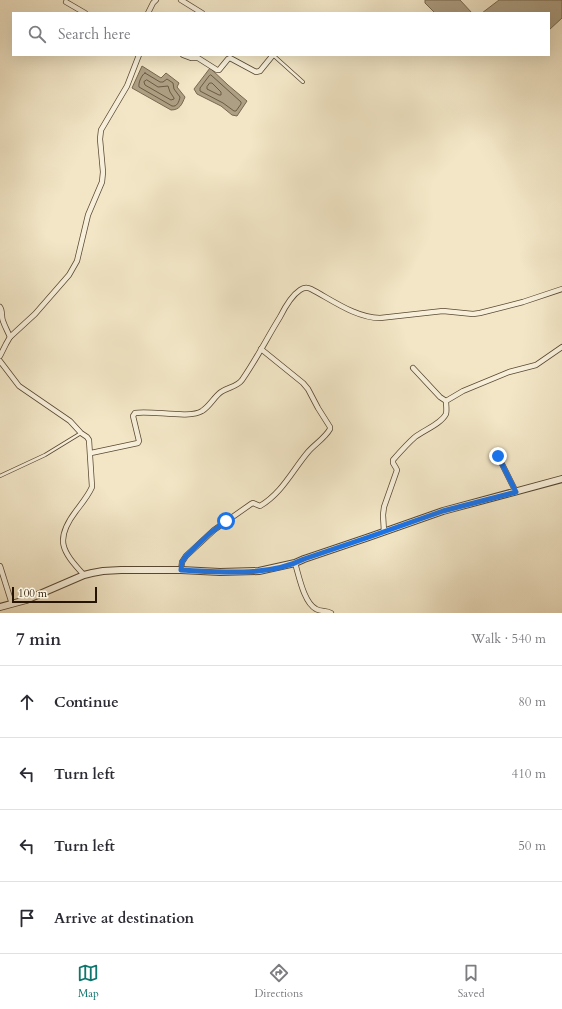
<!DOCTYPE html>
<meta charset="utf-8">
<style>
body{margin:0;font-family:Cardo,serif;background:#f2f2f3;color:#2b2b33}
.scale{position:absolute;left:12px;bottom:10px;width:85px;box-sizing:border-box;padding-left:4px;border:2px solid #261401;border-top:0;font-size:11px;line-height:14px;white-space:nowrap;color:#261401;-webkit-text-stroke:3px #f7efda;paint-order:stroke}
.stop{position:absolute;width:12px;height:12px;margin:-9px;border:3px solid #1a73e8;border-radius:50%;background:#fff}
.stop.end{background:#1a73e8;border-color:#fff;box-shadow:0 1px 4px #0008}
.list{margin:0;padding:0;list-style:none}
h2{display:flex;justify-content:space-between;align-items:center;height:52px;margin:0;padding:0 16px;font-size:17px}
h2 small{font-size:13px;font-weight:400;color:#7c7c81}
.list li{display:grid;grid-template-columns:26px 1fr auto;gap:12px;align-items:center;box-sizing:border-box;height:72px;padding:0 16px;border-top:1px solid #e1e1e2}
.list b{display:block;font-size:15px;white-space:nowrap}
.list em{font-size:13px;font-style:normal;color:#7c7c81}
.icon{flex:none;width:22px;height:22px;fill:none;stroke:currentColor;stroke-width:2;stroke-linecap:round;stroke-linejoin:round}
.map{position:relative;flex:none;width:562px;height:613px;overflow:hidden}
.search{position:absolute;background:#fff;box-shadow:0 4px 16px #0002;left:12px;right:12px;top:12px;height:44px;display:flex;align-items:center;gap:10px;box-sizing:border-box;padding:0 14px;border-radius:0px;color:#7c7c81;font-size:15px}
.sheet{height:340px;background:#fff}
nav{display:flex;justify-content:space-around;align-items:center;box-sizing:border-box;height:56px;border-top:1px solid #e1e1e2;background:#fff;font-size:11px;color:#7c7c81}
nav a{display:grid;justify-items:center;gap:2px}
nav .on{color:#0f766e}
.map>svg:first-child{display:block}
</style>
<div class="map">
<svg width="562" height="613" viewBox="0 0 562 613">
<rect width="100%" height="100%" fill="#f2e6c6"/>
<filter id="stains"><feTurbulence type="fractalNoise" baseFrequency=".005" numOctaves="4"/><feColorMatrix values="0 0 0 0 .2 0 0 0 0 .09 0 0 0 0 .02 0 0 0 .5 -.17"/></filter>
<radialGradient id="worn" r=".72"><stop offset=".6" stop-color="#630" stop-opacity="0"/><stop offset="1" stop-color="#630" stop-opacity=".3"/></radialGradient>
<g fill="#ad9f83" stroke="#77674f">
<polygon points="425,0 460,0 472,13 435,13 425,3"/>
<polygon points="499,0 562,0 562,18 549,30 549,13 482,13"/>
<path d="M142,66L161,78L166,73L179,83L177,87L185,97C182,104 180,110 171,110L132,88Z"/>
<polygon points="210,68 228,85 247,101 237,116 232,115 221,106 197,94 194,89"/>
</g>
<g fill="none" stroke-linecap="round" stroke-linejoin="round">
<g stroke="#6a5a42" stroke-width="1">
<path d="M145,73L160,82H163L167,79L173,83L174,89L180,97C179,102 177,107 172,106L139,87C138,83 142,74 145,73Z"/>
<polygon points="211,75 241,102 241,104 236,111 234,111 223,103 200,91 200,88 209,76"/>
<polygon points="147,80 158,87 168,86 170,92 174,98 174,99 171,100 145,85 144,82"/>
<polygon points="210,83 212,83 221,92 221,95 219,95 207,89 207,87"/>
</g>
<defs>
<g id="service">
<polyline points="273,55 303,82"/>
<polyline points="0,476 45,455 81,433"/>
</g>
<g id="minor">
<polyline points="181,0 202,13"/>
<polyline points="66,2 85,13"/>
<polyline points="148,13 153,3 156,0"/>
<polyline points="183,55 191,58 198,58 217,70 219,70 228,59 230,58 256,72 260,71 273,55"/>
<path d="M0,307C3,311 1,316 3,321C5,327 8,332 10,337"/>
<polyline points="0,356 6,344 10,337 35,314 69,275 77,261 88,215 102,182 103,172 100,139 101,130 127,86 139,55"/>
<path d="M0,361L19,386L70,421L81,433L87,437L89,440L92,487C88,496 82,503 76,511C54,540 62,551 84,575"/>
<polyline points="413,368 440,397 446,401"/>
<path d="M91,453L138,443L139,441L133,416L135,413C151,410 190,419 202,411C210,406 214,397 221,392C228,387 237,387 242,380C256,360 267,338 280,317C285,307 291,296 300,290C304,287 307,287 311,289C332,300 356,318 380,318L443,311L473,314L480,313L523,302L562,289"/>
<polyline points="498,456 516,492"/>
<path d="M384,532L383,515L384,507L397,470L396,468L393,463V460C400,452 407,444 415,437C424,430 441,424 446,414C447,410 446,405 446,401L463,391L509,372L536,365L562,347"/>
<path d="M295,563C299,576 304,603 316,609C321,612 326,610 331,613"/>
<polyline points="0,566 12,604"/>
<path d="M181,570L182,562L186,556L214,530L251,504L253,503L260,506C282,493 292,471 308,452C315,444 325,438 330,429V427L318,408L308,389L303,383L261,349"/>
</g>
<polyline id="tertiary" points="0,607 26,600 84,575 92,573 103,571 121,570 181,570 220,572 259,571 295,563 304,559 369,537 443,511 562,479"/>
</defs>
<use href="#service" stroke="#594832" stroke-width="4"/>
<use href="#minor" stroke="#594832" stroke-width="6"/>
<use href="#tertiary" stroke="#594832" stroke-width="8"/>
<use href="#service" stroke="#f7efda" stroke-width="2.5"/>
<use href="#minor" stroke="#f7efda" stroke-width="4.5"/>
<use href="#tertiary" stroke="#f7efda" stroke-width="6"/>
</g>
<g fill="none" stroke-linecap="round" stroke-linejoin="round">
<path stroke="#1a73e8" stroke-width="5" d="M226,521L209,534L186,556L182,562L181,570C220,572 268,577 304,559L369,537L443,511L516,492L498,456"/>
</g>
<rect width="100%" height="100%" filter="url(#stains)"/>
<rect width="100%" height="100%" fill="url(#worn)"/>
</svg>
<div class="scale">100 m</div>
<div class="stop" style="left:226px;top:521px"></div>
<div class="stop end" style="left:498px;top:456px"></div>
<div class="search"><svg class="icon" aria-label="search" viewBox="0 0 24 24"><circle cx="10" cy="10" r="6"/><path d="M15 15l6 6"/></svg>Search here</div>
</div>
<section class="sheet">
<h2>7 min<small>Walk · 540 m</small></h2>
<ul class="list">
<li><svg class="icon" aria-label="ahead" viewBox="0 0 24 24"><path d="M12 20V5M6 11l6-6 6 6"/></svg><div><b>Continue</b></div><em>80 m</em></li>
<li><svg class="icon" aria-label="left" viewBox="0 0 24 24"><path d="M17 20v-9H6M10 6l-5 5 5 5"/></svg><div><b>Turn left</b></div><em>410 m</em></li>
<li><svg class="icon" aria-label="left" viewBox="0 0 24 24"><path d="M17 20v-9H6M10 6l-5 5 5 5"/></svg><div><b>Turn left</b></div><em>50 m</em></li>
<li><svg class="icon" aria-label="arrive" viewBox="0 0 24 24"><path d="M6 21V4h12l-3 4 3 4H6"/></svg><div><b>Arrive at destination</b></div></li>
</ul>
</section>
<nav>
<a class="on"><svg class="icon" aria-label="map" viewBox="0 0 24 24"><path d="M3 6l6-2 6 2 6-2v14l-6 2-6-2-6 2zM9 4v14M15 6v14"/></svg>Map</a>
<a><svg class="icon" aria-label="directions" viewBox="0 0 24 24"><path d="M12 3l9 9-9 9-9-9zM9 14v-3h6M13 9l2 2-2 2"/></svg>Directions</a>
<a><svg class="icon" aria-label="saved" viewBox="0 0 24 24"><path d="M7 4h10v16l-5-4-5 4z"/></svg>Saved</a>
</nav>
